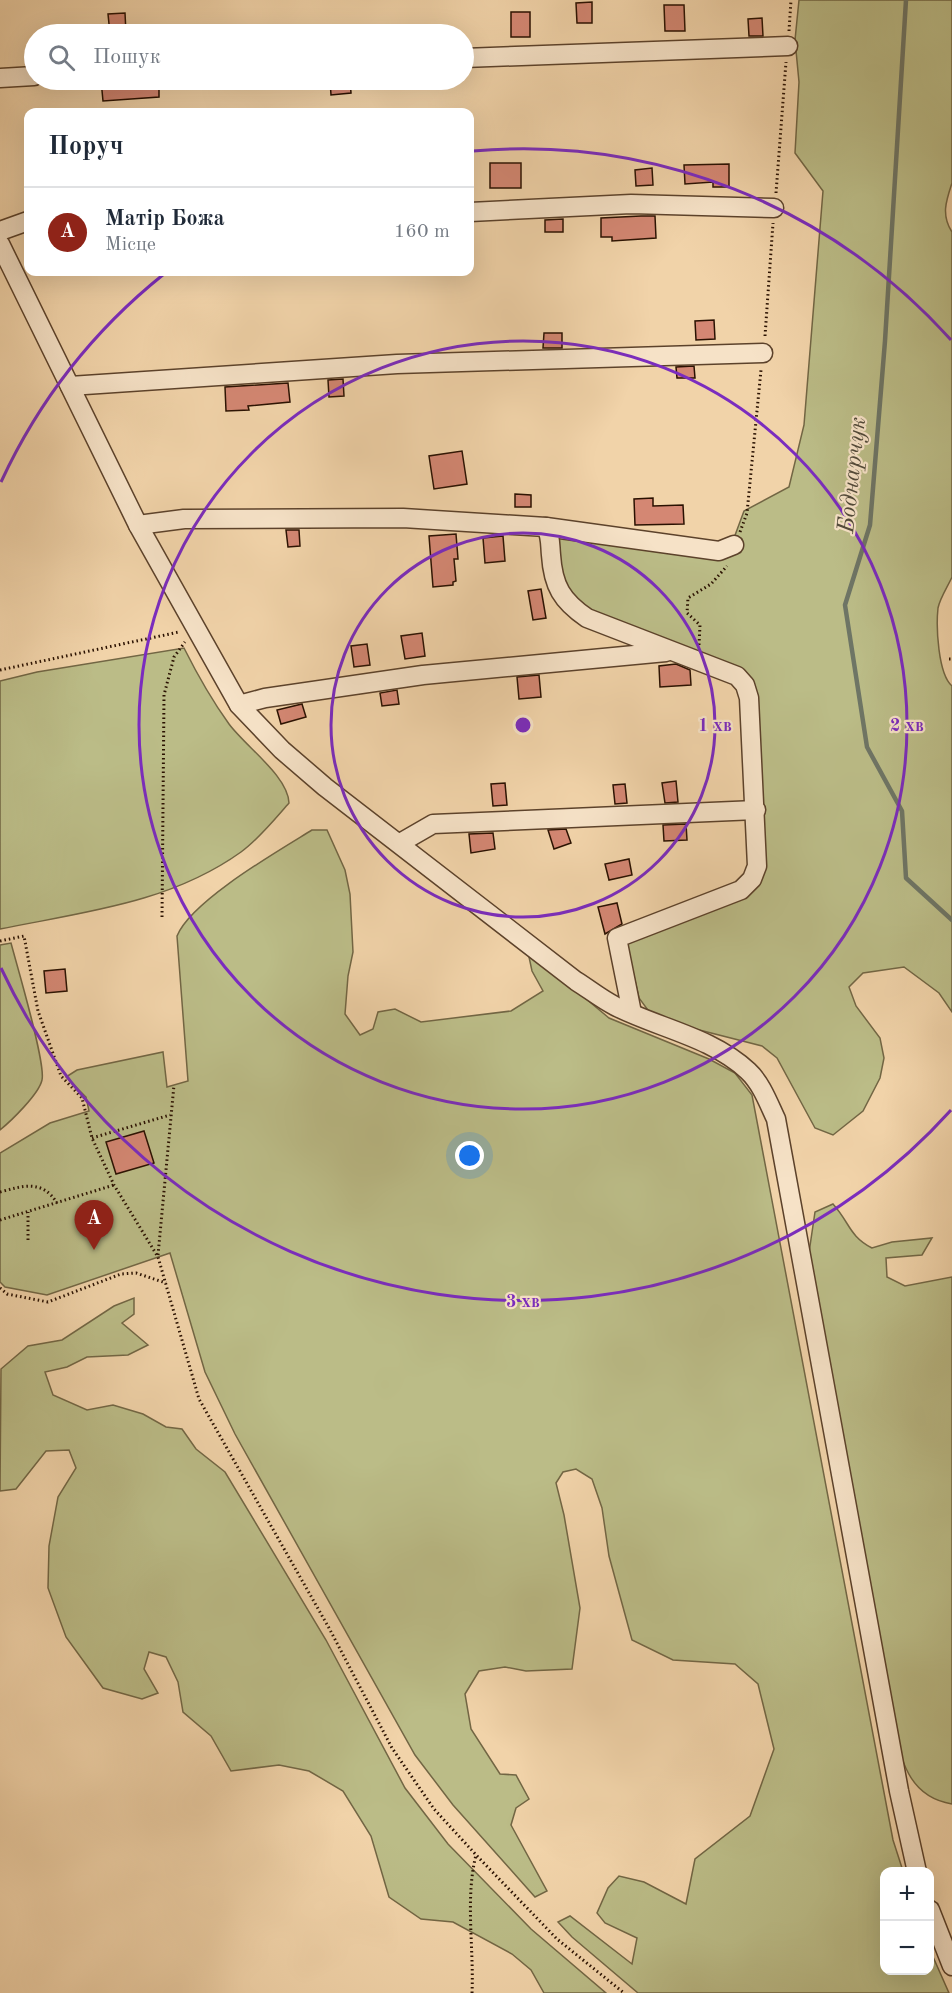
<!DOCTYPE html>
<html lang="uk">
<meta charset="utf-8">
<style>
body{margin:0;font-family:"Old Standard TT",serif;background:#f6f6f7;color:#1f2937}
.controls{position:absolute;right:18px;bottom:18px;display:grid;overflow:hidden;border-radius:12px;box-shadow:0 6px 24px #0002}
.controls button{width:54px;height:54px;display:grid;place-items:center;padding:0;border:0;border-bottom:2px solid #e0e1e3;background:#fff;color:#1f2937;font:30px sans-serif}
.you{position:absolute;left:470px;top:1156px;width:21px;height:21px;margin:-15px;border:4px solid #fff;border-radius:50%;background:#1a73e8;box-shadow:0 0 0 9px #1a73e833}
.badge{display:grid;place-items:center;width:39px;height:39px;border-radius:50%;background:#8f2418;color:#fff;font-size:20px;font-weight:700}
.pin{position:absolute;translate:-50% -50px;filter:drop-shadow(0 2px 3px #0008)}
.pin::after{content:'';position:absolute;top:32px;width:21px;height:18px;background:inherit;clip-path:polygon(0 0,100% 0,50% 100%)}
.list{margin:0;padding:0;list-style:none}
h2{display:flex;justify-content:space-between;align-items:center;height:78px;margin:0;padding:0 24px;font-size:26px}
h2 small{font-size:20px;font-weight:400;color:#747a83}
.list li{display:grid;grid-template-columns:39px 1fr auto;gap:18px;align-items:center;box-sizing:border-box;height:90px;padding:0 24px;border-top:2px solid #e0e1e3}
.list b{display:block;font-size:22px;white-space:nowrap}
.list p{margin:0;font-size:20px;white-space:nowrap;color:#747a83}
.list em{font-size:20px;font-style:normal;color:#747a83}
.icon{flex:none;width:33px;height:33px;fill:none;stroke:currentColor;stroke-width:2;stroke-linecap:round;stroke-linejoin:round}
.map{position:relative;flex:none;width:952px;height:1993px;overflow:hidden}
.search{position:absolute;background:#fff;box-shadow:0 6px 24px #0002;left:24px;top:24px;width:450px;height:66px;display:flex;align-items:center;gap:15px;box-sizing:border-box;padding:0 21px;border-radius:33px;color:#747a83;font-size:22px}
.panel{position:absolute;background:#fff;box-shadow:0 6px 24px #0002;left:24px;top:108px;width:450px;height:168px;border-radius:12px}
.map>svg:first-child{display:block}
</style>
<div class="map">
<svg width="952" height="1993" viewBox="0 0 952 1993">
<rect width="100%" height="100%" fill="#f1d3a9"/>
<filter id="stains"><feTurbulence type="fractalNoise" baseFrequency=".00333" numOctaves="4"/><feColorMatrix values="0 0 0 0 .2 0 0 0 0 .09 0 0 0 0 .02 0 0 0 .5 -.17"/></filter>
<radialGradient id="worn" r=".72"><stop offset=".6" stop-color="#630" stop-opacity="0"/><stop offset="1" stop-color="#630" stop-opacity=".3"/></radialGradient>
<g fill="#bbbc87" stroke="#726644" stroke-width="1.5">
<path d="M799,0H952V183C946,201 941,215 952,232V577C948,586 940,598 938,608C936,627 938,674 952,686V1012L939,993L904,967L863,973L849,987L856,1006L880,1038L884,1058L880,1078L863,1111L833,1135L815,1128L777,1058L762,1046L668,1022L650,1013L639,998L625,937L759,874L753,690L588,615L555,573L552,523L722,547L734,538L744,511L789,487L804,425L823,191L795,153L799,82L795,40Z"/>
<path d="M184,648C197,674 211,699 229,724C246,747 288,776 289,803C275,819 259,839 241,852C170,903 84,912 0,929V681L37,672Z"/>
<path d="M312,830H327L345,870L350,894L353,952L348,976L345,1014L360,1035L373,1029L378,1012L395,1009L421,1022L511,1011L543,991L532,971L529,957H536L609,1018L709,1059L735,1073L752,1095L893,1840L903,1871L884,1872V1970H930V1950L949,1993H638L572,1937L558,1922L570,1916L632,1964L637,1938L605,1923L597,1913L608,1888L619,1876L644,1882L686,1904L695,1859L750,1816L774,1749L758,1684L735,1664L673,1660L632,1640L609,1556L602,1508L592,1479L576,1469L563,1472L556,1483L564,1515L580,1608L572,1669L526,1671L505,1667L479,1671L465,1694L471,1729L500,1774L516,1775L529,1799L516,1808L511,1825L547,1891L535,1897L453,1805L415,1755L235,1434L205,1372L170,1253L47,1295L5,1287L0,1282V1153L50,1123L89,1111L86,1097L66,1077L77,1070L163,1052L167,1087L188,1081L177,936C191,901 278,851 312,830Z"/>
<path d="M11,943C17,966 46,1063 42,1080C39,1094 11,1121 0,1130V945Z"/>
<path d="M833,1204C850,1223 849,1236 872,1248L892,1242L932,1238L922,1255L886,1258L887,1277L905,1286L952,1277V1804C904,1796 901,1753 889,1713L806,1273L815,1212Z"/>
<polygon points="134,1298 134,1314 122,1323 148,1345 128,1355 87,1357 67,1367 45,1372 53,1395 87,1410 113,1405 143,1414 166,1427 182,1429 196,1449 225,1472 326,1640 405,1788 448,1844 531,1929 606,1993 544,1993 531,1970 512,1954 453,1922 421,1919 389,1897 371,1836 343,1791 309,1771 279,1765 231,1771 211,1736 183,1712 178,1682 166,1657 149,1652 144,1669 158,1693 142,1699 103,1688 66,1637 48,1588 49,1546 58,1497 76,1468 69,1450 46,1451 16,1489 0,1491 1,1369 28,1346 62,1340 114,1306"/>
</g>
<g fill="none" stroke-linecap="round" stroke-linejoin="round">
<polyline stroke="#6e7565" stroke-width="4.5" points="906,0 885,341 870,525 845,605 867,747 902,811 906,878 952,920"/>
</g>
<g fill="#d48773" stroke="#2a1101" stroke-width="1.5">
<polygon points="592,2 592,23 577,23 576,3"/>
<polygon points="664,5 684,5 685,31 665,31"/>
<rect x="511" y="12" width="19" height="25"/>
<polygon points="125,13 126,33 110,34 108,14"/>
<polygon points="762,18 763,36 749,36 748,19"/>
<polygon points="101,80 159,80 159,97 103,101"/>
<polygon points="330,80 350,80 351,93 331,95"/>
<rect x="490" y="163" width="31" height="25"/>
<polygon points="729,164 729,187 713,187 713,182 685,184 684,165"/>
<polygon points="652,168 653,185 636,186 635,170"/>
<polygon points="641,216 655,216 656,238 612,241 612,237 601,237 601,218"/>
<polygon points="563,219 563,232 545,232 545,220"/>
<polygon points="714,320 715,339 696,340 695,321"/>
<polygon points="544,333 562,333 562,348 543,348"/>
<polygon points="694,366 695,378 677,378 676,367"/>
<polygon points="343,379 344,396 329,397 328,380"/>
<polygon points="288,383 290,402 248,406 249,410 226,411 225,387"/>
<polygon points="462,451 467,484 434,489 429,456"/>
<polygon points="515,494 531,495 531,507 515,507"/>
<polygon points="653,498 653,506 683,505 684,524 635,525 634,499"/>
<polygon points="286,530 299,530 300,546 288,547"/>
<polygon points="456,534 458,559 454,559 456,581 453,582 453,585 433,587 429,536"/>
<polygon points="503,536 505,561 485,563 483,538"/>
<polygon points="541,589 546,618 533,620 528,591"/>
<polygon points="422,633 425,656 405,659 401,636"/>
<polygon points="367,644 370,665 354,667 351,646"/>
<polygon points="676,664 690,670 691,685 660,687 659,666"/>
<polygon points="539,675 541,697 519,699 517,677"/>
<polygon points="397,690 399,704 382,706 380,693"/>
<polygon points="302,704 306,717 281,724 277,710"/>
<polygon points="676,781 678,802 665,803 662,783"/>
<polygon points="505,783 507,805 493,806 491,784"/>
<polygon points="625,784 627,803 615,804 613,785"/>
<polygon points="686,824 687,840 664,841 663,825"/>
<polygon points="566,829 571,843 554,849 548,830"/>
<polygon points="493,833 495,849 471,853 469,834"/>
<polygon points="629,859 632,875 609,880 605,864"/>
<polygon points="617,903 622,924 605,934 598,907"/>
<polygon points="65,969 67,991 46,993 44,971"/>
<polygon points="144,1131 154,1163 116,1174 106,1142"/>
</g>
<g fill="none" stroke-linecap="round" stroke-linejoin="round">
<defs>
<g id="minor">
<polyline points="464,58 788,46"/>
<polyline points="0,78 34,76"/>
<polyline points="470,212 631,204 774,208"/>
<polyline points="0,231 28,221"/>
<path d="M0,244L138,525L239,705L282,750L325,787L576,981C589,989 601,999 615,1006C658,1028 712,1037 748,1071C761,1083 768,1102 776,1119L899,1791L917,1872"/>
<polyline points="70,386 397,364 763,353"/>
<polyline points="138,525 184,519 403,518 546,527 719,551 734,545"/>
<path d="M546,527C551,536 550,546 551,555C553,586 562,601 587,618L737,676L745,685L749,698L757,866L752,879L741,890L617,938L632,1013"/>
<polyline points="239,705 265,698 423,675 666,652"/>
<polyline points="400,843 433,824 756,810"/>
<polyline points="930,1910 952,1966"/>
</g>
</defs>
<use href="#minor" stroke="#5c422b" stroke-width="21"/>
<g stroke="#2a1101" stroke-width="3" stroke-dasharray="1.5 3" stroke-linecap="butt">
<polyline points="789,31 791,0"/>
<polyline points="776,193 786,62"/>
<polyline points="765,336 773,223"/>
<polyline points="740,532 747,513 761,370"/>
<polyline points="699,645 700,625 687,613 688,598 711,584 727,566"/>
<polyline points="949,659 952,659"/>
<polyline points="0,670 179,632"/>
<polyline points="162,917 164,695 174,657 185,642"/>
<polyline points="0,941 24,936 38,1011 61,1076 82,1098 92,1138 114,1185 158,1257 199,1399 329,1628 392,1748 434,1809 478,1857 557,1939 624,1993"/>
<polyline points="92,1138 170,1115"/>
<path d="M0,1192C23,1186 42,1179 57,1203"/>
<polyline points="0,1220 114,1185"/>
<polyline points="28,1240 28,1212"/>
<polyline points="158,1255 174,1085"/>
<polyline points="0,1288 7,1294 48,1302 121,1274 136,1273 166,1283"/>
<path d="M472,1993C474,1948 465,1898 476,1855"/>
</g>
<use href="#minor" stroke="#f6e2c7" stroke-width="18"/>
</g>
<g fill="none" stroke="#7b2cbf" stroke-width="3">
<circle cx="523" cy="725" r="192"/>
<circle cx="523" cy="725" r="384"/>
<path d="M951 1110A576 576 0 0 1 1 968M1 482A576 576 0 0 1 164 274M473 151A576 576 0 0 1 951 340"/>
</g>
<g text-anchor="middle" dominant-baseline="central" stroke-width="4.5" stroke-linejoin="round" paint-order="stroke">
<g font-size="24" font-style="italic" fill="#524b3b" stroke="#f6e2c7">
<text transform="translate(853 475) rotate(-84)">Боднарчук</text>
</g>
</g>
<circle cx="523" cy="725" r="9" fill="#7b2cbf" stroke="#f6e2c7" stroke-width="3"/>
<g font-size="18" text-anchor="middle" font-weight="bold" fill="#7b2cbf" stroke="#f6e2c7" stroke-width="4.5" stroke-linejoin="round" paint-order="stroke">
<text x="715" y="731">1 хв</text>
<text x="907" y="731">2 хв</text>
<text x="523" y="1307">3 хв</text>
</g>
<rect width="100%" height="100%" filter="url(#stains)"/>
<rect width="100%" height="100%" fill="url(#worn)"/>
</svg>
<div class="controls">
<button>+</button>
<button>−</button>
</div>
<div class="you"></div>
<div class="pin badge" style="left:94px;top:1250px">A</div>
<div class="search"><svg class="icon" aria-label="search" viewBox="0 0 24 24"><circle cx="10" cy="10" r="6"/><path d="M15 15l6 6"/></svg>Пошук</div>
<section class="panel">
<h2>Поруч<small></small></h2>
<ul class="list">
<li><span class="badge">A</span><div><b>Матір Божа</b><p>Місце</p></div><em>160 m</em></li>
</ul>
</section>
</div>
